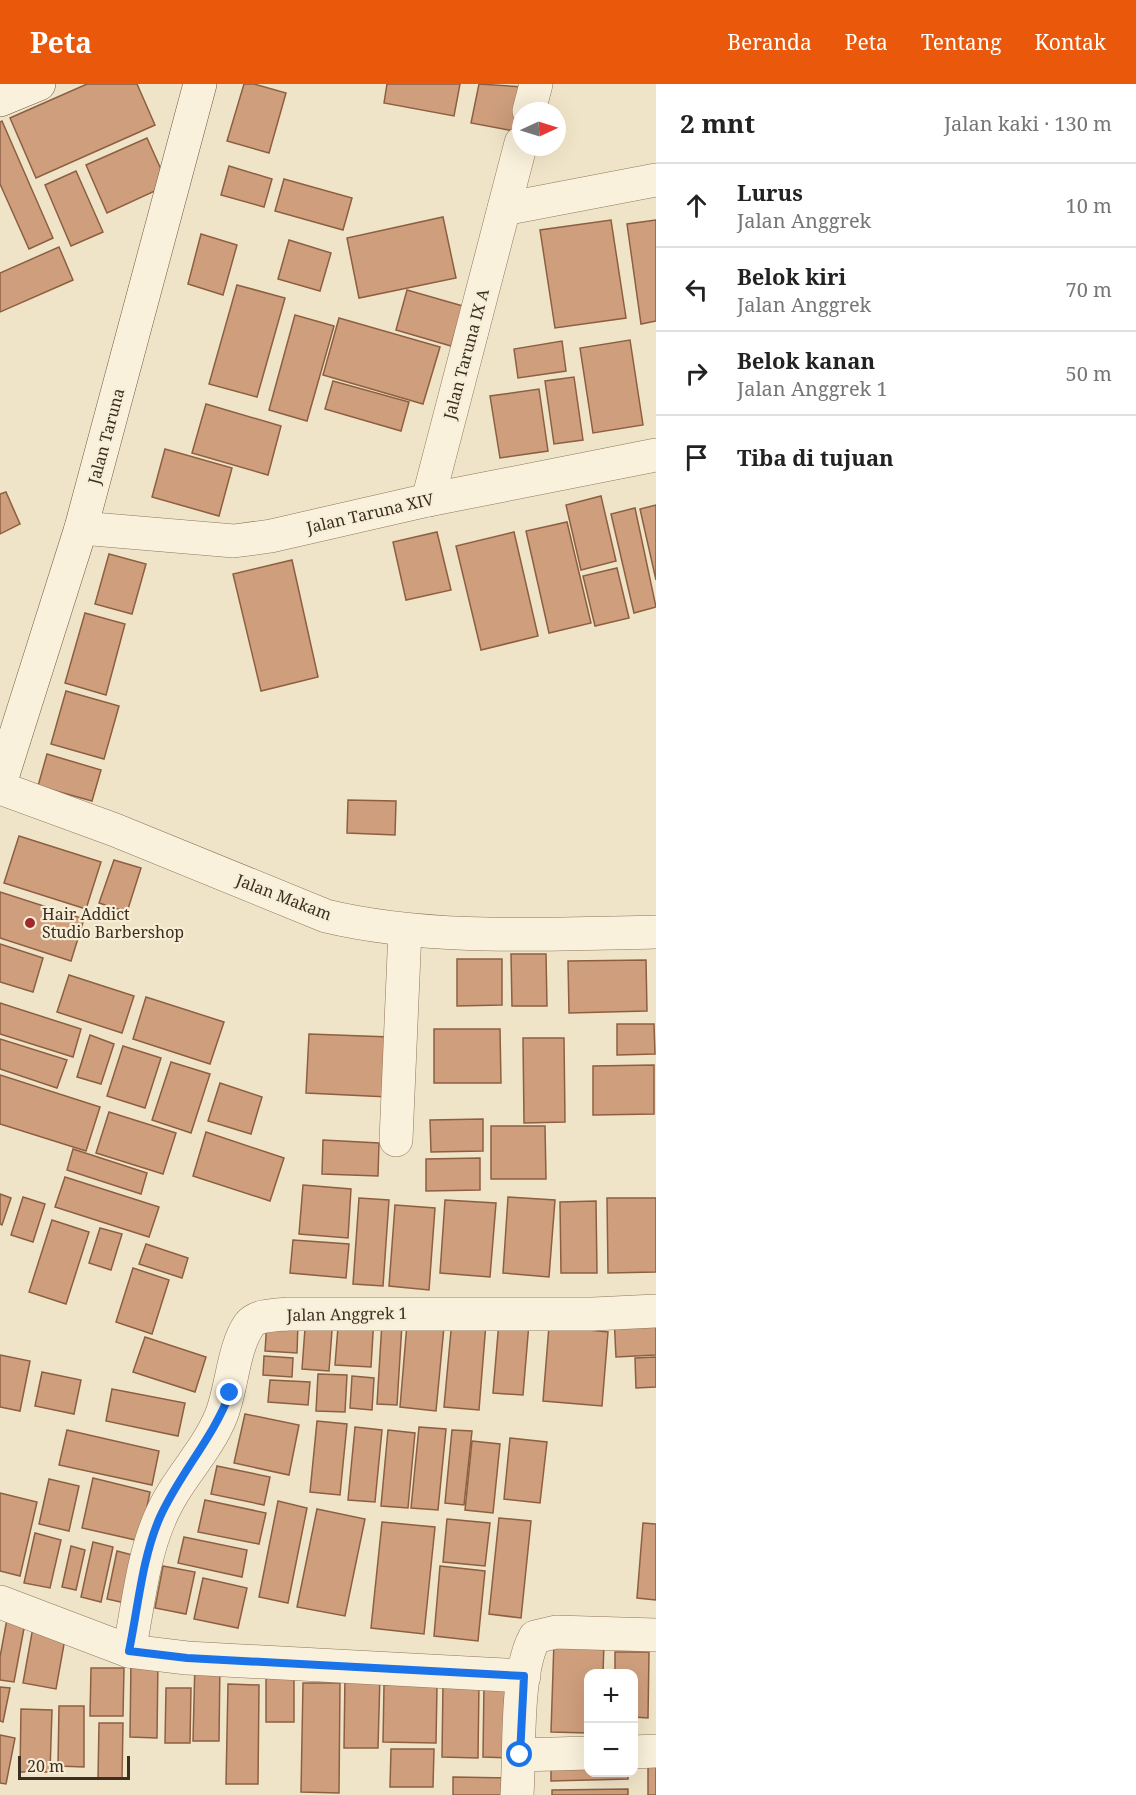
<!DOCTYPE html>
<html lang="id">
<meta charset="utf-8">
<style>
body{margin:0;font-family:"Noto Serif",serif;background:#f2f2f2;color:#222}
.controls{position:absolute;right:18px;bottom:18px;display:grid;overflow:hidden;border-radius:12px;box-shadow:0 6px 24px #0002}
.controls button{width:54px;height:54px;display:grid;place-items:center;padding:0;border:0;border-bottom:2px solid #e0e0e0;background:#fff;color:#222;font:30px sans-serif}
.compass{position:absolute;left:512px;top:18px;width:54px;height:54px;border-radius:50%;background:#fff;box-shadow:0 6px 24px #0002;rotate:86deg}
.scale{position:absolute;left:18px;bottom:15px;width:112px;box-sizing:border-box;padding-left:6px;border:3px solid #3d2e20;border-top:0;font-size:16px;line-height:21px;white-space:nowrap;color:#3d2e20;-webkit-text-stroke:4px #f7eed8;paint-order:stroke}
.stop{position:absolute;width:18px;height:18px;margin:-14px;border:4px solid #1a73e8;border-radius:50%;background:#fff}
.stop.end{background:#1a73e8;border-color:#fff;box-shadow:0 2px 6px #0008}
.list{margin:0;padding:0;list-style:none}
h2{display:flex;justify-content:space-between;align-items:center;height:78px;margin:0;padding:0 24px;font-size:26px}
h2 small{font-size:20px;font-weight:400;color:#767676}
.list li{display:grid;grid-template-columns:39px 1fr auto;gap:18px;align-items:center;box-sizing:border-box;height:84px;padding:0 24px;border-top:2px solid #e0e0e0}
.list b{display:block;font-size:22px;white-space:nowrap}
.list p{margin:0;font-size:20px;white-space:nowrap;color:#767676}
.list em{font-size:20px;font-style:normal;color:#767676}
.icon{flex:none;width:33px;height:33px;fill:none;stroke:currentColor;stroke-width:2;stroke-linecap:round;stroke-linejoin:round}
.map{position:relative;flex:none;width:656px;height:1711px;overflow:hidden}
header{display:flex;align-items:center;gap:36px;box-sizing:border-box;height:84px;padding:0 30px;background:#ea580c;color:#fff}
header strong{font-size:28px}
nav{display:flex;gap:33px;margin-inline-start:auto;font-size:21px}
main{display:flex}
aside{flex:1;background:#fff}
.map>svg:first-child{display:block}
</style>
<header>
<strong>Peta</strong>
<nav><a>Beranda</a><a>Peta</a><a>Tentang</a><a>Kontak</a></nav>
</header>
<main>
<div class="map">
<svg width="656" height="1711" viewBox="0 0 656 1711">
<rect width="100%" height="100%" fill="#f0e4c8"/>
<g fill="#cf9f7d" stroke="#8d5f41" stroke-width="1.5">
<polygon points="87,0 137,0 155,41 36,94 10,34"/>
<polygon points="244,0 254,0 286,9 269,69 227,57"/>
<polygon points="387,0 460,0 454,32 384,19"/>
<polygon points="479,0 523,3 514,47 471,39"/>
<polygon points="2,37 53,154 29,165 0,100 0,38"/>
<polygon points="147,54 168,101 107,129 86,81"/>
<polygon points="229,82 272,95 264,123 221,111"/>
<polygon points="76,87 103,148 71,162 45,101"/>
<polygon points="284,95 352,114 343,146 275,127"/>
<polygon points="443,133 456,194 359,214 347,154"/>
<polygon points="611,136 626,234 555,244 540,146"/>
<polygon points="656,136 656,237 641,240 627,140"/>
<polygon points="201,150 237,161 223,211 188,200"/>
<polygon points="289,156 331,169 320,207 278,195"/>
<polygon points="59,163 73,196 0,228 0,189"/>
<polygon points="237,201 285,214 257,313 209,300"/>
<polygon points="407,206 463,222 451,262 396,246"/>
<polygon points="295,231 334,242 307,337 269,326"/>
<polygon points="339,234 440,263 423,320 323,291"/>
<polygon points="630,256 643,341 593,349 580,264"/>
<polygon points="562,257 566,287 518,294 514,265"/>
<polygon points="574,293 583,356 554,360 545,297"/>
<polygon points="333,297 409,318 401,347 325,325"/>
<polygon points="539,305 548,367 500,374 490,312"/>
<polygon points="206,320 281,342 268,391 192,369"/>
<polygon points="165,365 232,384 219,432 152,413"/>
<polygon points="6,408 20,440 0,450 0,410"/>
<polygon points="601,412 616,477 581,486 566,421"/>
<polygon points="656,421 656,496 640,425"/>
<polygon points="635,424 656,523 634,529 611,430"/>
<polygon points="567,438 591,539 549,549 526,447"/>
<polygon points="437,448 451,506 406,516 393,458"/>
<polygon points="514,448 538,552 481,566 456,462"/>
<polygon points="109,470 146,480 132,530 95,520"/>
<polygon points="292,476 318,593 261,607 233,490"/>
<polygon points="617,484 629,534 595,542 583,492"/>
<polygon points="85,529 125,540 106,611 65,599"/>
<polygon points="66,607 119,622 104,675 51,660"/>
<polygon points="47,670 101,686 92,717 38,702"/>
<polygon points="348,716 396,717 395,751 347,749"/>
<polygon points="19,752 101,778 86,825 4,799"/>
<polygon points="114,776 141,784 127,828 99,819"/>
<polygon points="0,808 84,835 71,877 0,854"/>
<polygon points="0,860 43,874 33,908 0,898"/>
<polygon points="511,870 546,870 547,922 512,922"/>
<polygon points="457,875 502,875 502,921 457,922"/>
<polygon points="646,876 647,927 569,929 568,877"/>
<polygon points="69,891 134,912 122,949 57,928"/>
<polygon points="146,913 224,938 210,980 133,955"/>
<polygon points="0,919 81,945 73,973 0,950"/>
<polygon points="617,940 654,940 655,970 617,971"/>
<polygon points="434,945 500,945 501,999 434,999"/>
<polygon points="309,950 390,953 388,1013 306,1009"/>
<polygon points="90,951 114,960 101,1000 77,993"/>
<polygon points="523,954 564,954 565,1038 524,1039"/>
<polygon points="0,955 67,976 57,1004 0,985"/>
<polygon points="123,962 161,974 145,1024 107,1012"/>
<polygon points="171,978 210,990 191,1049 152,1036"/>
<polygon points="654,981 654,1030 593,1031 593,982"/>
<polygon points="0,991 100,1023 86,1067 0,1040"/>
<polygon points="220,999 262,1013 251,1050 208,1037"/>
<polygon points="109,1028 176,1049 163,1090 96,1069"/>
<polygon points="483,1035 483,1067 431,1068 430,1036"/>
<polygon points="491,1042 545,1042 546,1095 491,1095"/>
<polygon points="206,1048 284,1074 270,1117 193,1092"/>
<polygon points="323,1056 379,1059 378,1092 322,1090"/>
<polygon points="73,1065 147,1089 141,1110 67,1086"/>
<polygon points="480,1074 480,1106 426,1107 426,1075"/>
<polygon points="65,1093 159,1123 149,1153 55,1123"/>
<polygon points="303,1101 351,1105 348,1154 299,1150"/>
<polygon points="0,1110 11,1114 2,1141 0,1140"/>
<polygon points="23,1113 45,1120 33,1158 11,1151"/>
<polygon points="508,1113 555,1116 549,1193 503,1189"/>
<polygon points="359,1114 389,1116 383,1202 353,1200"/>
<polygon points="607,1114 656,1114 656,1188 608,1189"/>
<polygon points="445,1116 496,1119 490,1193 440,1189"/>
<polygon points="596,1117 597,1189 561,1189 560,1118"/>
<polygon points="395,1121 435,1124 429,1206 389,1202"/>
<polygon points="52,1136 89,1148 66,1220 29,1208"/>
<polygon points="100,1144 122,1150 111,1186 89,1179"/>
<polygon points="293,1156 349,1160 346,1194 290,1189"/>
<polygon points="146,1160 188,1174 182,1194 139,1180"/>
<polygon points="133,1184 169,1196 152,1250 116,1238"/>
<polygon points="339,1230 374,1233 371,1283 335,1281"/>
<polygon points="306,1231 333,1233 329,1287 302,1285"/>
<polygon points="656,1232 656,1271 616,1273 614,1233"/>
<polygon points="452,1236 486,1239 479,1326 444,1323"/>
<polygon points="267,1237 298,1239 297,1269 265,1267"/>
<polygon points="499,1237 529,1239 523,1311 493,1309"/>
<polygon points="382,1238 402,1240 397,1321 377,1320"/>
<polygon points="407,1240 444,1243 436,1327 400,1323"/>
<polygon points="549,1242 608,1248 602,1322 543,1317"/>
<polygon points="145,1253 206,1273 195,1308 133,1288"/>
<polygon points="0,1271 30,1277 20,1327 0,1323"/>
<polygon points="264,1272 293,1274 292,1293 263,1291"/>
<polygon points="656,1273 656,1303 636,1304 635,1274"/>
<polygon points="42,1288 81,1296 74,1330 35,1322"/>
<polygon points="318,1290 347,1291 345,1328 316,1327"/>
<polygon points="352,1292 374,1294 372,1326 350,1324"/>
<polygon points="270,1296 310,1298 308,1321 268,1318"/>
<polygon points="112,1305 185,1319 178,1352 106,1337"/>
<polygon points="245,1330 299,1341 289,1391 234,1379"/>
<polygon points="317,1337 347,1340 340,1411 310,1408"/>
<polygon points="355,1343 382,1346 375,1418 348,1416"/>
<polygon points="419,1343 446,1345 438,1426 411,1424"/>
<polygon points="67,1346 159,1367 152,1401 59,1381"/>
<polygon points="388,1346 415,1349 408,1424 381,1422"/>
<polygon points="452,1346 472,1347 464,1421 445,1419"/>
<polygon points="510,1354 547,1358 540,1419 504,1415"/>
<polygon points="472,1357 500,1360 493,1429 465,1426"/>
<polygon points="217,1382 270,1393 264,1421 211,1410"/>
<polygon points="93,1394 150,1408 140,1457 82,1444"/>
<polygon points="49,1395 79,1402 69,1447 39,1440"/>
<polygon points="0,1409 37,1418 20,1492 0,1487"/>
<polygon points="205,1416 266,1429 259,1460 198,1448"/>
<polygon points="278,1417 307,1424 288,1519 259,1513"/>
<polygon points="317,1425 365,1435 345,1532 297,1523"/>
<polygon points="499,1434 531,1437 521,1534 489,1530"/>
<polygon points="447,1435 490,1439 485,1482 443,1478"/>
<polygon points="382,1438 435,1443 424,1550 371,1544"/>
<polygon points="643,1439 656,1440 656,1516 637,1514"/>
<polygon points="35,1449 61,1456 50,1504 24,1499"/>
<polygon points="184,1453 247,1466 242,1493 178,1479"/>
<polygon points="93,1458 113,1463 101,1518 81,1513"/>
<polygon points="71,1462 85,1466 76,1506 62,1503"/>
<polygon points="117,1467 144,1474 134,1521 107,1515"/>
<polygon points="163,1482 195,1488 186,1530 155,1524"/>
<polygon points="440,1482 485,1487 478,1557 434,1552"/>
<polygon points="203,1494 247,1504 238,1544 194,1535"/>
<polygon points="7,1535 25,1539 14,1598 0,1596 0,1573"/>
<polygon points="33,1543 66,1549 56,1605 23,1599"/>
<polygon points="554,1557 604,1558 603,1590 588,1590 588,1649 551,1648"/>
<polygon points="615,1568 649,1568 648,1634 634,1633 634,1590 615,1590"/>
<polygon points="131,1575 158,1575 157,1654 130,1653"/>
<polygon points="195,1577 220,1578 219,1657 193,1657"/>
<rect x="266" y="1583" width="28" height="55"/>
<polygon points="91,1584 124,1584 123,1632 90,1632"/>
<polygon points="345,1591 380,1591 378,1664 344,1664"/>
<polygon points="303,1599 340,1599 339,1709 301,1708"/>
<polygon points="443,1599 479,1599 478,1674 442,1673"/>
<polygon points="228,1600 259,1601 258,1700 226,1700"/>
<polygon points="484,1600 514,1600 512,1674 483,1673"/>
<polygon points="384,1601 437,1601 436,1659 383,1658"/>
<polygon points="0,1603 10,1604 3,1638 0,1637"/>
<polygon points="166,1604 191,1604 190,1659 165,1659"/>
<polygon points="59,1622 84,1622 84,1683 58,1682"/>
<polygon points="21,1625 52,1626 50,1688 20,1688"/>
<polygon points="99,1639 123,1639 122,1695 98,1695"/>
<polygon points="0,1651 15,1654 6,1700 0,1699"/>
<polygon points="391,1665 434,1665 433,1703 390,1703"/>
<polygon points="588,1675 588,1688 628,1688 628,1695 551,1697 551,1676"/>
<rect x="648" y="1682" width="8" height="29"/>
<polygon points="453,1693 511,1694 511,1711 453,1711"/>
<polygon points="628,1705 628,1711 552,1711 552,1706"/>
</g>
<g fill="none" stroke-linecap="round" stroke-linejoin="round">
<defs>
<g id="street">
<polyline points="529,27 536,0"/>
<polyline points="504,125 656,96"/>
<polyline points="428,416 521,59"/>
<polyline points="81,444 234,457 271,452 428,416 656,371"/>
<path d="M0,704L115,746L326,832C430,857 549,850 656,848"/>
<polyline points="396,1056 405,846"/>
<polyline points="0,1518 129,1567 187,1574 524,1592"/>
<path d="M129,1567C138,1524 142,1475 160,1434C175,1397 206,1369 221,1332C232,1305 233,1264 249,1241C256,1231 276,1231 288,1230H593L656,1227"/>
<polyline points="634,1668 656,1667"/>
<polyline points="520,1671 588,1669"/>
<path d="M517,1711C520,1669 515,1588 535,1553L556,1548L656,1551"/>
</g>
<g id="secondary">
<polyline points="0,16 39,0"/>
<polyline points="0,700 81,444 200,0"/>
</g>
</defs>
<use href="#street" stroke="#8d765c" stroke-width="34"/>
<use href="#secondary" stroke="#6f573f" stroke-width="34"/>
<use href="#street" stroke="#faf1dc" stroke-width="33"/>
<use href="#secondary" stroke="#faf1dc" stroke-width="33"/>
</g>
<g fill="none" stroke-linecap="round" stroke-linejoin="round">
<path stroke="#1a73e8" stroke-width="8" d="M230,1309C213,1354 180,1389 160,1433C142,1474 138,1524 129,1567L187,1574L524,1592L520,1671"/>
</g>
<circle fill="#9e2a2b" stroke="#f7eed8" stroke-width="2" cx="30" cy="839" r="6"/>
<g text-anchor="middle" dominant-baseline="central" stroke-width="4.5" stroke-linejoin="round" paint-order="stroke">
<g font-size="16" fill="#3d2e20" stroke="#f7eed8">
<text transform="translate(466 270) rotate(-75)">Jalan Taruna IX A</text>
<text transform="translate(106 352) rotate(-75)">Jalan Taruna</text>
<text transform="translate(370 429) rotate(-13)">Jalan Taruna XIV</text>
<text transform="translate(284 813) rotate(21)">Jalan Makam</text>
<text transform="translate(347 1230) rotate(-1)">Jalan Anggrek 1</text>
</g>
<g font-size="16" fill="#3d2e20" stroke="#f7eed8" text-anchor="start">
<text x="42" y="830">Hair Addict<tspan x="42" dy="18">Studio Barbershop</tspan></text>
</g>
</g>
</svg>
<div class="controls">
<button>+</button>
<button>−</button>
</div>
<svg class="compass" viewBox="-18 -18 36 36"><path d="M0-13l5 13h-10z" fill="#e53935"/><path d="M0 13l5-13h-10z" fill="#767676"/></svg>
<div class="scale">20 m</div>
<div class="stop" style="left:520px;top:1671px"></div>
<div class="stop end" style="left:230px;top:1309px"></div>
</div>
<aside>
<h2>2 mnt<small>Jalan kaki · 130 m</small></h2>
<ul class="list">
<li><svg class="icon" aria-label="ahead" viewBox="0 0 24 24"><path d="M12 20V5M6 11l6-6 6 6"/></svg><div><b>Lurus</b><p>Jalan Anggrek</p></div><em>10 m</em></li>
<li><svg class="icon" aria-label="left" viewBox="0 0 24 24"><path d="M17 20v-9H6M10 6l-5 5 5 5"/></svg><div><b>Belok kiri</b><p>Jalan Anggrek</p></div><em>70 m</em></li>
<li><svg class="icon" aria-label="right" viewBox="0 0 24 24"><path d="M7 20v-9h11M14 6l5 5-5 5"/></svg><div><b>Belok kanan</b><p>Jalan Anggrek 1</p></div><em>50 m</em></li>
<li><svg class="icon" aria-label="arrive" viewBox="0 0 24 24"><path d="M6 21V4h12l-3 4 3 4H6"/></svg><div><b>Tiba di tujuan</b></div></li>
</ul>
</aside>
</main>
